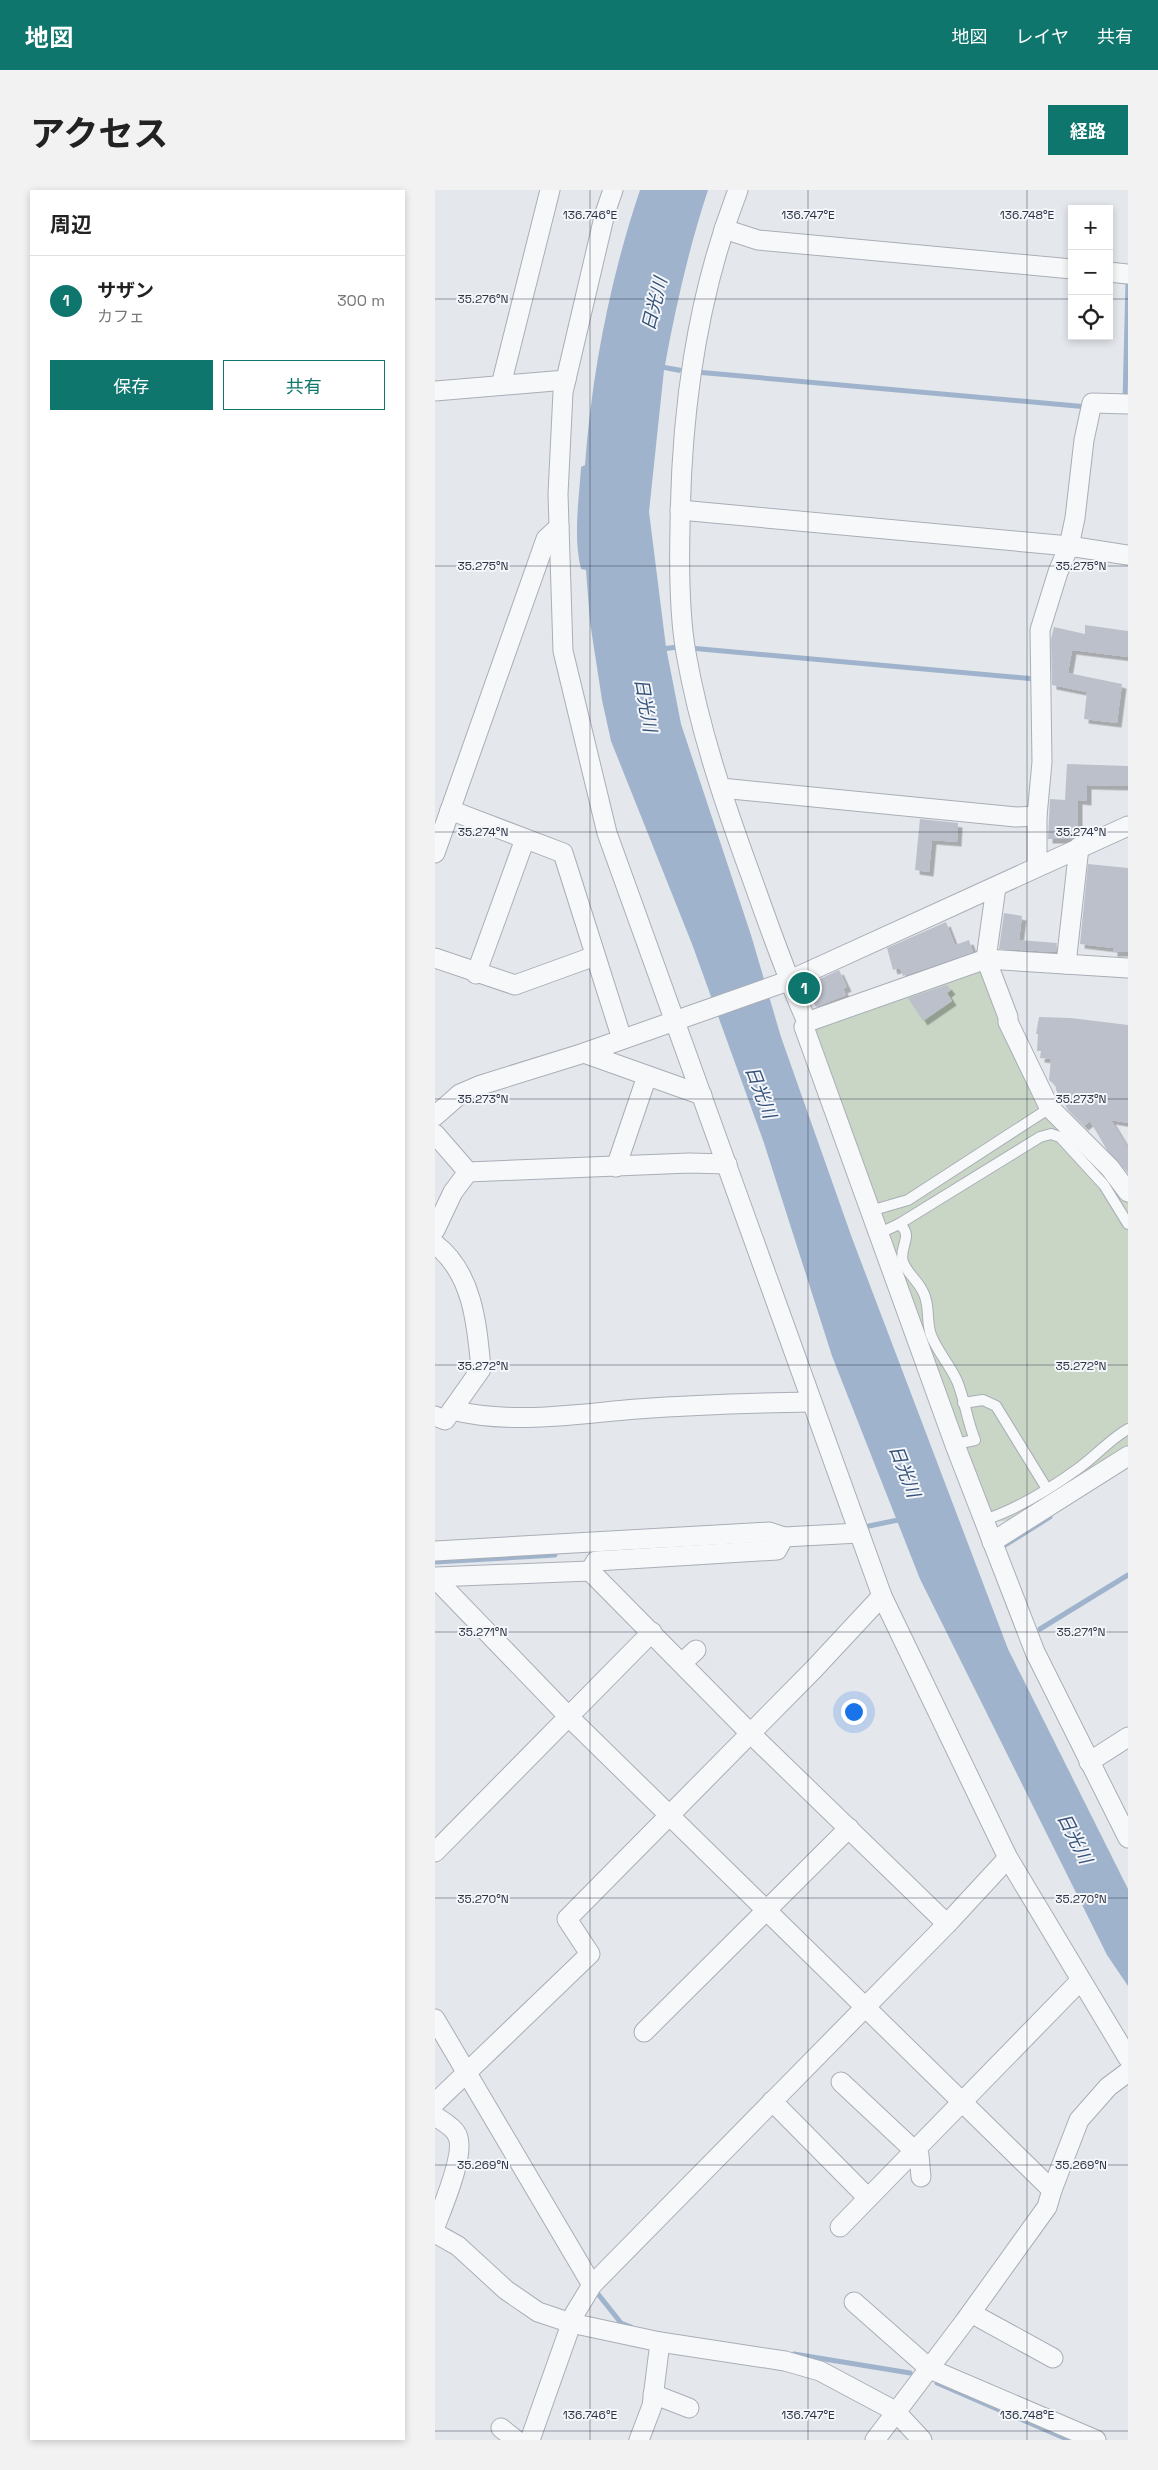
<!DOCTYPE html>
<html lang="ja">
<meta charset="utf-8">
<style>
body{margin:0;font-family:"Space Grotesk","Noto Sans JP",sans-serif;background:#f2f2f2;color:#222}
.controls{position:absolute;right:15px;top:15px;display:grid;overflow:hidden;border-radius:0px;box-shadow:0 2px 8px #0003}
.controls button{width:45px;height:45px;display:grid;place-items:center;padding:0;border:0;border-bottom:1px solid #e0e0e0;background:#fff;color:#222;font:25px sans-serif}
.you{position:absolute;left:418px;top:1521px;width:18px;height:18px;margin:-12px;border:4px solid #fff;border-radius:50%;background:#1a73e8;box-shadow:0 0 0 8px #1a73e833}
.badge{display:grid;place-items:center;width:32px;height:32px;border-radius:50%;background:#0f766e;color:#fff;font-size:16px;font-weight:700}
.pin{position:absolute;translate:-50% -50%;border:2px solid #fff;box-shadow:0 1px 5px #0006}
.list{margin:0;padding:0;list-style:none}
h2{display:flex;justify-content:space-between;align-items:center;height:65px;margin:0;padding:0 20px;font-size:21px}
h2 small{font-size:16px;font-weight:400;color:#767676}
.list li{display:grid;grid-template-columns:32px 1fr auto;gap:15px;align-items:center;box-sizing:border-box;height:90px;padding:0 20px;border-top:1px solid #e0e0e0}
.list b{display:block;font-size:19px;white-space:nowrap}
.list p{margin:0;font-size:16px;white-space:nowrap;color:#767676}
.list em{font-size:16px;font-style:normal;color:#767676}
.actions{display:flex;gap:10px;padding:15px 20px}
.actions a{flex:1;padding:11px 0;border:1px solid #0f766e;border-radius:0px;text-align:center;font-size:18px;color:#0f766e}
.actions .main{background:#0f766e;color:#fff}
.icon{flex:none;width:28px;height:28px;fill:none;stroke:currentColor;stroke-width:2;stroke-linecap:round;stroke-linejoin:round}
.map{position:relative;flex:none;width:693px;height:2250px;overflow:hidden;border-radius:0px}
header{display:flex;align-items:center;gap:30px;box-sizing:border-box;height:70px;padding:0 25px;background:#0f766e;color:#fff}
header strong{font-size:24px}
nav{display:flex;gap:28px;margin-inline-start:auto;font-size:18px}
.intro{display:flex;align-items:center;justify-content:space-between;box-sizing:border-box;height:120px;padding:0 30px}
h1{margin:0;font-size:35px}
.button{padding:12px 22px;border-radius:0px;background:#0f766e;color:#fff;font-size:18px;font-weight:700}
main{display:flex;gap:30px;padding:0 30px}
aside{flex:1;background:#fff;border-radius:0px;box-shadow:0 2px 8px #0003}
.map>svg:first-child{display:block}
</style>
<header>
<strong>地図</strong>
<nav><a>地図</a><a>レイヤ</a><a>共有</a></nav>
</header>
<div class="intro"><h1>アクセス</h1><a class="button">経路</a></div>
<main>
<aside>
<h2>周辺<small></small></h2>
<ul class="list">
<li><span class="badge">1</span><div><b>サザン</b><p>カフェ</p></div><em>300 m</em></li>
</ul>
<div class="actions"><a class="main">保存</a><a>共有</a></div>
</aside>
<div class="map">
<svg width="693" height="2250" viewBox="0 0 693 2250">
<defs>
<filter id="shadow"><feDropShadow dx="4.5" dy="4.5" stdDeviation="0" flood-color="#0004"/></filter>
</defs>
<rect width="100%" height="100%" fill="#e4e7ec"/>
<polygon fill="#c9d6c5" points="548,775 564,831 669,984 693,1013 693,1258 575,1330 560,1332 553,1321 379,838"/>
<path fill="#9fb4cc" d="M205,0H273C254,58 241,115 230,175L247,178L245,183L229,180L214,322L231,457L246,534L316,745L346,847L417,1048L573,1459L693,1699V1796L672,1765L485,1389L397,1166L329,953L257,754L176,551L167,510L155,432L151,380L146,379C138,347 144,310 146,277L150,275C157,182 175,89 205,0Z"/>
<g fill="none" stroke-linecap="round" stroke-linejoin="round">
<g stroke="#9fb4cc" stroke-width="5">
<polyline points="261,182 653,217"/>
<polyline points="690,211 693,92"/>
<polyline points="226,459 244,457 600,489"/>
<polyline points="434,1336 468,1329"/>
<polyline points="567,1357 615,1327"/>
<polyline points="0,1372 120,1365"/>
<polyline points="605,1439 693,1385"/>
<polyline points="163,2104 186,2133 196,2137"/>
<polyline points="359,2164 475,2183"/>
<polyline points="502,2193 634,2250"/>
</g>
</g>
<g fill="#bbc0ca" filter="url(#shadow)">
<polygon points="650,435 693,441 693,467 637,460 633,483 687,494 682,533 649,529 652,502 617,495 616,449 619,437 650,444"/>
<polygon points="632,574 693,576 693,596 652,595 652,611 643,610 643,646 637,649 613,649 615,609 630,610"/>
<polygon points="485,629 523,633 522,652 497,650 494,682 480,680"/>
<polygon points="653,674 693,678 693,762 678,762 678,758 645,754"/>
<polygon points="569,723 587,726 584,750 622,753 621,762 564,759"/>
<polygon points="511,732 520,755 534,750 538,762 468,786 465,778 458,780 452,758"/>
<polygon points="404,780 412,797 408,799 411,805 381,817 370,796"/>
<polygon points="512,795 516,800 512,803 517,811 488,831 473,808"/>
<polygon points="604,827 636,828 693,835 693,933 676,930 693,958 693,983 672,960 655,931 649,936 633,920 621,900 621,896 614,890 616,869 605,868 606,861 602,861 603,844 601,844"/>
</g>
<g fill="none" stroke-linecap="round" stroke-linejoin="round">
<defs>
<g id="service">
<polyline points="435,1021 473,1010 607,923 614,917"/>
<path d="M464,1034C480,1046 463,1057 468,1072C473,1085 484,1091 489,1104C495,1117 491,1131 496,1145C502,1161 515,1175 522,1191C530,1210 532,1231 540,1250L520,1254"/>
<polyline points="443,1044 464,1034 605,947 616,944 625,947 669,995 693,1034"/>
<polyline points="528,1213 548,1210 561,1216 612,1299"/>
<path d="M549,1330C583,1319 615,1299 644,1278C661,1266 675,1249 693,1239"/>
</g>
<g id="minor">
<polyline points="178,0 170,23 128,202 123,304 128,461 172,643 447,1406 573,1668 693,1868"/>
<path d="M303,0C261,109 246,222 245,338C244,380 244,423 251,463C264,538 289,612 315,683C333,733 350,783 372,832L369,837L520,1255L600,1462L693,1648"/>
<polyline points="289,39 323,50 637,79"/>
<polyline points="674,82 693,84"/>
<polyline points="66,195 115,0"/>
<polyline points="0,201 131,190"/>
<polyline points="245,320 634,356 693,365"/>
<polyline points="286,598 581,627 602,626"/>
<polyline points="15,620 128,663 187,849"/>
<polyline points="0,663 111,349 124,337"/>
<polyline points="602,675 602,626 607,572 605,440 623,382 634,356 640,328 649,250 657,213 693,214"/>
<polyline points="561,697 551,769 573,827 573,832 614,917 675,978 693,1002"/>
<polyline points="0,768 80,795 160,766"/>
<polyline points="631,774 644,657"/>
<polyline points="41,784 90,649"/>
<polyline points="372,832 551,769 693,778"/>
<polyline points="149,863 267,905"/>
<polyline points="0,926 25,904 46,895 149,863 353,791 693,636"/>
<polyline points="0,944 33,982 254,973 292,974"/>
<polyline points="181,977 212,886"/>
<polyline points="0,1040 18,1002 33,982"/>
<path d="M0,1054C38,1083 42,1135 46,1179L10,1230L0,1226"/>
<path d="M17,1220C77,1235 141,1224 202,1219C260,1215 318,1213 376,1212"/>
<polyline points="557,1352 693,1266"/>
<polyline points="0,1361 334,1342 349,1347 424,1343"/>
<polyline points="155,1381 161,1371 342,1360 349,1347"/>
<polyline points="0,1387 155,1381 315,1543 512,1734"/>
<polyline points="0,1388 134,1527 617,2000 612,2017 530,2131 440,2250"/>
<polyline points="247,1473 261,1460"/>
<polyline points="654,1572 693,1547"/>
<polyline points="0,1662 217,1442"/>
<polyline points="0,1829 157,2095"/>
<polyline points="209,1842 414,1638"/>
<polyline points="406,1892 484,1965 486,1987"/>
<polyline points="337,1911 433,2008"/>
<polyline points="0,1913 155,1764 132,1729 379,1479 447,1406"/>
<path d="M0,1926C7,1931 17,1936 21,1943C33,1959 7,2018 0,2037"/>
<polyline points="617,2000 644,1930 673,1897 693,1882"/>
<polyline points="405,2037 646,1790"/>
<polyline points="0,2043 23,2056 71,2100 103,2122 136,2133 225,2152 350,2171 385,2181 460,2221 487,2250"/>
<polyline points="419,2112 495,2179 661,2250"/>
<polyline points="536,2123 618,2168"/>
<polyline points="218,2204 254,2218"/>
<polyline points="66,2238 81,2250"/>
<polyline points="95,2250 140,2123 157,2095 512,1734 573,1668"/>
<polyline points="204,2250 217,2216 225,2152"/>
</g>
</defs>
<use href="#service" stroke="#a9aeb7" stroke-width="12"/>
<use href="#minor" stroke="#a9aeb7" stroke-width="21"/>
<use href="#service" stroke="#f7f8fa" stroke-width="10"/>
<use href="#minor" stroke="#f7f8fa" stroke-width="19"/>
</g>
<path fill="none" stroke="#2b3445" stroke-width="1" stroke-opacity="0.45" d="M155,0V2250M373,0V2250M592,0V2250M0,109H637M674,109H693M0,376H693M0,642H693M0,909H693M0,1175H693M0,1442H693M0,1708H693M0,1975H693M0,2241H693"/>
<g text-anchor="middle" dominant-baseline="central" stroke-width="4" stroke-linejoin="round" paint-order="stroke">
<g font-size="18" font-style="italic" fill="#34527a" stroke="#f4f6f9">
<text transform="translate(219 114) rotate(-76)">日光川</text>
<text transform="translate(211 515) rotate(80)">日光川</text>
<text transform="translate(326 902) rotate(69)">日光川</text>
<text transform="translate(470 1281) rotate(69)">日光川</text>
<text transform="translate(640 1648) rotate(63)">日光川</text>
</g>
</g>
<g font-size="12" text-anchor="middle" fill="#2b3445" stroke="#f4f6f9" stroke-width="4" stroke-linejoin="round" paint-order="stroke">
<text x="155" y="29">136.746°E</text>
<text x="373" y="29">136.747°E</text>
<text x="592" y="29">136.748°E</text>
<text x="48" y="113">35.276°N</text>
<text x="48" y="380">35.275°N</text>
<text x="646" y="380">35.275°N</text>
<text x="48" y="646">35.274°N</text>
<text x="646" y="646">35.274°N</text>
<text x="48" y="913">35.273°N</text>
<text x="646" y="913">35.273°N</text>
<text x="48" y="1180">35.272°N</text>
<text x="646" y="1180">35.272°N</text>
<text x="48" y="1446">35.271°N</text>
<text x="646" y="1446">35.271°N</text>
<text x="48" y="1713">35.270°N</text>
<text x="646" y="1713">35.270°N</text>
<text x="48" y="1979">35.269°N</text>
<text x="646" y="1979">35.269°N</text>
<text x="155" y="2229">136.746°E</text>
<text x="373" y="2229">136.747°E</text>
<text x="592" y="2229">136.748°E</text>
</g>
</svg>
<div class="controls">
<button>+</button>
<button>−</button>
<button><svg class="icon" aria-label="locate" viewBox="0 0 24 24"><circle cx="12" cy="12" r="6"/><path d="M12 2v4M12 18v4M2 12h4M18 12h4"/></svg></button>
</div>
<div class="you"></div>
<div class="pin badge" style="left:369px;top:798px">1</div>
</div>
</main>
